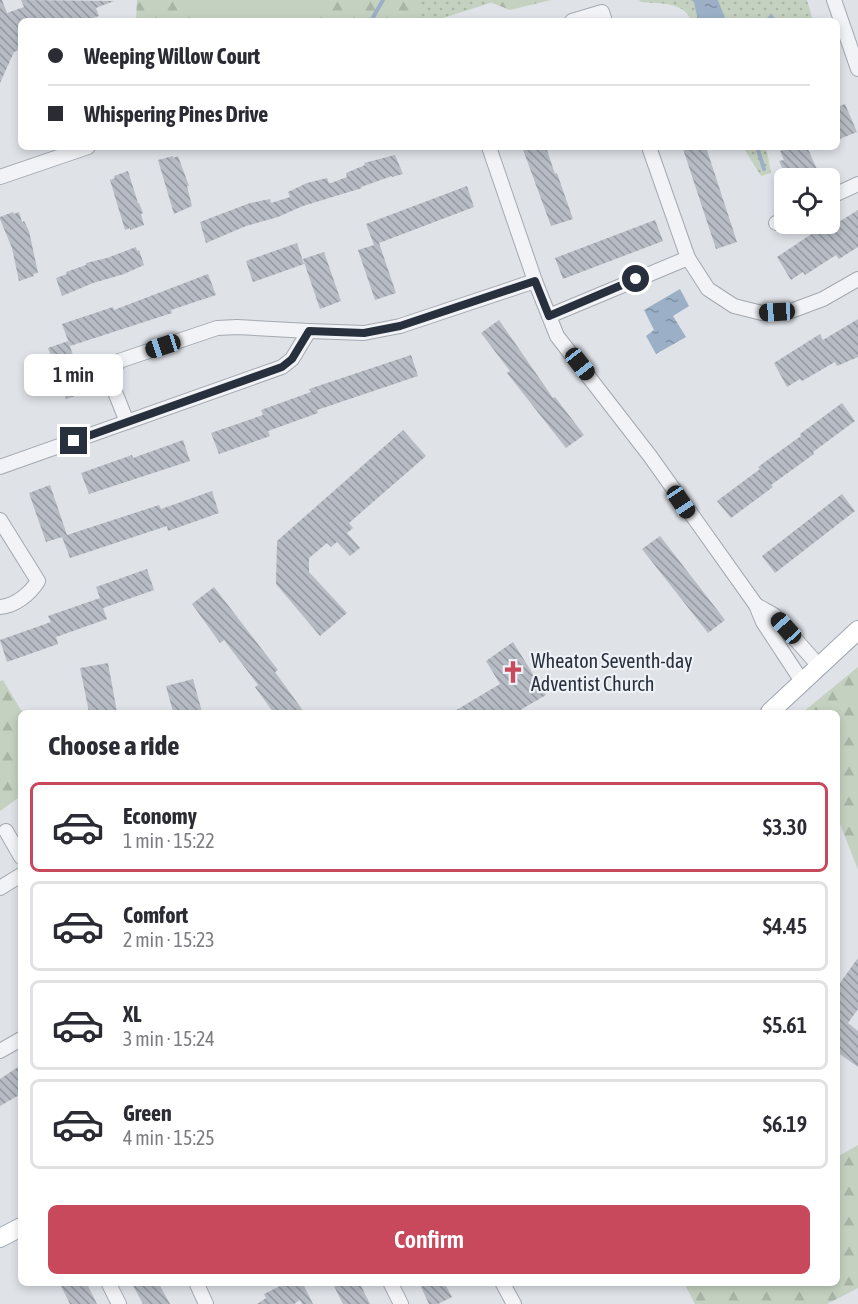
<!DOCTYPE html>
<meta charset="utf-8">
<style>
:root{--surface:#fff;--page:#f2f2f3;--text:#2b2b33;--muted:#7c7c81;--line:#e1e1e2;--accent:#c8485c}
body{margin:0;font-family:"Asap Condensed",sans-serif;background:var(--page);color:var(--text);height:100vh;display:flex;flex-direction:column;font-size:22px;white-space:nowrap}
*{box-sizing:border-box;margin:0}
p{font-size:20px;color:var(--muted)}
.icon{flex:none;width:33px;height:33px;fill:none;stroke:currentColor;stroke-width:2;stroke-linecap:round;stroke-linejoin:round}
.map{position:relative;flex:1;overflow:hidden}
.details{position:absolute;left:18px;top:710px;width:822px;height:576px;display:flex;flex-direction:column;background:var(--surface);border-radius:9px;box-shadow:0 3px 9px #0003}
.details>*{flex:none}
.top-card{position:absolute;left:18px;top:18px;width:822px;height:132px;border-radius:9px;box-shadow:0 3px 9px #0003;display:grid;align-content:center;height:132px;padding:0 30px;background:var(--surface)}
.controls{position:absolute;left:774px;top:168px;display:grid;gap:12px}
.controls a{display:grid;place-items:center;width:66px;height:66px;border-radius:9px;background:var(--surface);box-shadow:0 3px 9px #0003;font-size:30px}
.end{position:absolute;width:27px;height:27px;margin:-14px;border:8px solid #28303e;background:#fff;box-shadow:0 0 0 3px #fff}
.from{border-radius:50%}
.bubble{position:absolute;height:42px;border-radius:9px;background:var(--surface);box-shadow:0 3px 9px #0003;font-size:20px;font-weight:600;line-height:42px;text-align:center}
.car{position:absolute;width:18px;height:36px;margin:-18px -9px;border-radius:8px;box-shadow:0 0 4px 2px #0007;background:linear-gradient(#222 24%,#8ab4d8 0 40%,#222 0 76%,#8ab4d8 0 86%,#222 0)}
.top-card b{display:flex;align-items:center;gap:21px;height:57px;font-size:22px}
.top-card b+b{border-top:2px solid var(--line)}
.top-card i{width:15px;height:15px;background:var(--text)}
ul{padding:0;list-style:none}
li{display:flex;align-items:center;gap:18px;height:90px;margin:0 12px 9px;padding:0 18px;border:3px solid var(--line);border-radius:9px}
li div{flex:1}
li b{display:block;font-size:22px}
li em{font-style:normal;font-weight:600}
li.active{border-color:var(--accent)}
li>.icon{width:54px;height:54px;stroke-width:1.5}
h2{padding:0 30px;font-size:27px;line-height:72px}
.action{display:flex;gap:12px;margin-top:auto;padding:12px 30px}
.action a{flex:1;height:69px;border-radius:9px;background:var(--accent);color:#fff;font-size:24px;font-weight:600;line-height:69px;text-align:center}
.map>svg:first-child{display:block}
.grass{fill:url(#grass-dots)}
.forest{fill:url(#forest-firs)}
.pitch{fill:#c4d1c0}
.water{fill:url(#water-ripples)}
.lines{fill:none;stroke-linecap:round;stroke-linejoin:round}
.stream{stroke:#9bb0c6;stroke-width:4}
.building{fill:url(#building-back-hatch)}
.minor-casing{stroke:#a4a9b1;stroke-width:16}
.major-casing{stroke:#9ea7b2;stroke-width:20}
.minor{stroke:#f1f3f6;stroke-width:14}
.major{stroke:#fff;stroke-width:18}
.route{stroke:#28303e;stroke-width:8}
.labels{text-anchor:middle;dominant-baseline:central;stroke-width:4.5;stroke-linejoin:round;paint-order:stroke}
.poi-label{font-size:20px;fill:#28303e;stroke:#eef1f5;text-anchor:start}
</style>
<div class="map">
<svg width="858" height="1304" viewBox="0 0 858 1304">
<defs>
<pattern id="grass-dots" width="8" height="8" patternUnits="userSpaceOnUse" patternTransform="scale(1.5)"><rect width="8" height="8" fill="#c4d1c0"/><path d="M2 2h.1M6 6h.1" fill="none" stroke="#a8b4a6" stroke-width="1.8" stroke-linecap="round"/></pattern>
<pattern id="forest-firs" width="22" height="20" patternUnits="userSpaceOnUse" patternTransform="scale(1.5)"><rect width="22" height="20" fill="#c4d1c0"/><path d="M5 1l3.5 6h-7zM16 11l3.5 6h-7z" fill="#a8b4a6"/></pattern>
<pattern id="water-ripples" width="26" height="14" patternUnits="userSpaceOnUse" patternTransform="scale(1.5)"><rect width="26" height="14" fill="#9bb0c6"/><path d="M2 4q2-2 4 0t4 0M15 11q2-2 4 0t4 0" fill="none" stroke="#7e90a2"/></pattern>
<pattern id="building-back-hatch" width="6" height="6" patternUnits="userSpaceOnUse" patternTransform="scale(1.5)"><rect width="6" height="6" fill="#b6bbc4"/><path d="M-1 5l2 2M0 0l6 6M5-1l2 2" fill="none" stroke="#9498a1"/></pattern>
</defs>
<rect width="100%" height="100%" fill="#dfe2e7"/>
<g class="grass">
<polygon points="150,0 499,0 434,21 157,21"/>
<path d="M639 0H807L813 21H691C685 1 659 4 641 2Z"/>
<polygon points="743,147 766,147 771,173 761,176"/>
</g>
<g class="forest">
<polygon points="137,0 420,0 418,21 136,21"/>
<polygon points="485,0 551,0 510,10"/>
<polygon points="858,667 858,870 837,816 837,712 803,712"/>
<polygon points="3,680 22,712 21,796 0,811 0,681"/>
<polygon points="858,1145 858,1288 827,1304 695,1304 684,1283 837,1282 837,1157"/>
</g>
<polygon class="pitch" points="191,0 339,0 290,21 196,21"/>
<g class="water">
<polygon points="691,0 718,0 726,21 698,21 694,2"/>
<polygon points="680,289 689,306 673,316 686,337 656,354 646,336 654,330 644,310"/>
</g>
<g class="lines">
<g class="stream">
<polyline points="371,21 383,0"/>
<polyline points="767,21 771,17 775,21"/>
<polyline points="757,147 764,169"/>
</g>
</g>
<g class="building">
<polygon points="0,0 2,0 7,13 24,7 21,0 114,1 96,8 99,16 84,21 21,21 21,49 14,52 0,83"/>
<polygon points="845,104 857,132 837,140 837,107"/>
<polygon points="522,147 546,147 555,174 557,173 573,219 551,226"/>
<polygon points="686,147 706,147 737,242 716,249 683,149"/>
<polygon points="791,147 807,147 821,178 787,178 779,161 784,160 780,151"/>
<polygon points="395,155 403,174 392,177 392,176 361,187 362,188 303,206 278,217 246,226 206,243 200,222 250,203 270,199 271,203 290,197 288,192 307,183 327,178 329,183 331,183 347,177 346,173 365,165 364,163"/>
<polygon points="173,156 173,158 178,156 189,186 187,186 192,206 174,214 158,160"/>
<polygon points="128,171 138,203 139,203 143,213 141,214 144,225 130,230 130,228 125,230 110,180 115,178 114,176"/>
<polygon points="467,186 474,207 379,243 396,293 375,300 358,250 374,245 366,224"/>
<polygon points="858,210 858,247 839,259 836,255 805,275 803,272 791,280 777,257 819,229 821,233"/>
<polygon points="13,212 14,214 19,212 22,222 24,221 29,231 38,273 33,274 34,276 19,281 12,248 0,219 0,217"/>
<polygon points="655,220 663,241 563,279 555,258"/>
<polygon points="297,243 304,264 253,282 246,261"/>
<polygon points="136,247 137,251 139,250 144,265 124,274 93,283 62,296 56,278 67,274 66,272 86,265 86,263 107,258"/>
<polygon points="324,252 341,301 320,309 303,259"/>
<polygon points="208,274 216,295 171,310 172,313 70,346 62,324 113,307 114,310"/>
<polygon points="858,319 858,357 837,366 835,362 802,381 800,379 787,387 774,363 820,334 823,340"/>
<polygon points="499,320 553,398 555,397 584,435 566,448 507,373 510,371 481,333"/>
<polygon points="68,341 86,392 66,399 48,348"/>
<polygon points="411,355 418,376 317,410 318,413 268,431 270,436 219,454 211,433 263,415 261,410 311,392 309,389"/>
<polygon points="842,403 855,421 813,452 814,454 771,485 773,487 731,518 717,501 760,469 758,467 801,436 800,434"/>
<polygon points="403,430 426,456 349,523 353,528 347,533 360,548 350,556 337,542 331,547 327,543 309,558 309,572 347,613 320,636 276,584 277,541"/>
<polygon points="183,440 190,461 89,494 81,473 132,455 133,458"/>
<polygon points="50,485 67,535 159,505 161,509 212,491 219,513 168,531 167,526 70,558 62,537 46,542 29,493"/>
<polygon points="842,494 855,511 775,573 762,556"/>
<polygon points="660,536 725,620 708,633 642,549"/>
<polygon points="147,569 154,590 103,608 107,619 56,637 58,644 7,662 0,640 51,622 48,616 100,598 96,587"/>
<polygon points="214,587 278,670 275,672 304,712 273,712 255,687 258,685 224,640 220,643 192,604"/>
<polygon points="513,642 546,695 517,712 453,712 500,684 486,661"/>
<polygon points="108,663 117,712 89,712 80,668"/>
<polygon points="193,679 202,712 173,712 166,686"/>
<polygon points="858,958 858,1009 848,1023 858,1031 858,1067 837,1052 837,987"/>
<polygon points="21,1065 21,1094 0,1106 0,1079"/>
<polygon points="59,1282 86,1282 97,1304 70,1304"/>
<polygon points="131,1282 158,1282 170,1304 143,1304"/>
<polygon points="281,1282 302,1282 313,1304 302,1304 300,1300 294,1304 257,1304 266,1298 264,1294 282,1285"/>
<polygon points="332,1282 359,1282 370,1304 343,1304"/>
<polygon points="430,1282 444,1282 452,1297 438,1304 429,1304 421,1287"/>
</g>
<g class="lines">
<g class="minor-casing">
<g id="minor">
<polyline points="834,0 858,69"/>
<polyline points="572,21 602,12 605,21"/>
<polyline points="489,147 535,281 557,336 650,456 756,605 763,622 803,683"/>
<polyline points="649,147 688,258 708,289 734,306 762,313 791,311 823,299 858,279"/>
<polyline points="0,177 88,147"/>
<polyline points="830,197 858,184"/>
<polyline points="776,223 784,219"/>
<polyline points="549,316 688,258"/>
<polyline points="127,422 109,377 119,361 217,328 237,327 309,331"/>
<polyline points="0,467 282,367 292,359 309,331 364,333 400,326 535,281"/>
<path d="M0 520 38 581C30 594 15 606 0 607"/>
<polyline points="756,605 774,615 819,666"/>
<polyline points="6,831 21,857"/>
<polyline points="0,888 21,875"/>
<polyline points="0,1051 21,1039"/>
<polyline points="108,1282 119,1304"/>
<polyline points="196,1282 206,1304"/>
<polyline points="390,1282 401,1304"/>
<polyline points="502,1282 514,1304"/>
</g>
</g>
<g class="major-casing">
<g id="major">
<polyline points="770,712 858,630"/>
<polyline points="0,1238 21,1227"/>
</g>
</g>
<use href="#minor" class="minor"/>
<use href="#major" class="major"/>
</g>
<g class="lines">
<polyline class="route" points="74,441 282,367 292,359 309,331 364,333 400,326 535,281 549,316 636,279"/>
</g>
<defs>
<g id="church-bare" transform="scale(1.8)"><path d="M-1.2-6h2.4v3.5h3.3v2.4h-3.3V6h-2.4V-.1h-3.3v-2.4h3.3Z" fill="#c8485c" stroke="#eef1f5" stroke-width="2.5" paint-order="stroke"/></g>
</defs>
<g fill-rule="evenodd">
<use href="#church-bare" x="513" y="672"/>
</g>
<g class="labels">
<g class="poi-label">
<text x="531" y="660">Wheaton Seventh-day<tspan x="531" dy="23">Adventist Church</tspan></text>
</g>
</g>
</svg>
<div class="controls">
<a><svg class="icon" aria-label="locate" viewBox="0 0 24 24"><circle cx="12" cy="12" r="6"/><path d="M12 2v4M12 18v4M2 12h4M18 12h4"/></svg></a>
</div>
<i class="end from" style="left:636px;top:279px"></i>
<i class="end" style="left:74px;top:441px"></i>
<div class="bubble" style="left:24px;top:354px;width:99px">1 min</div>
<i class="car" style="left:777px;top:312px;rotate:267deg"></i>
<i class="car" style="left:163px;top:346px;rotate:252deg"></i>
<i class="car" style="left:580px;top:364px;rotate:142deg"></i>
<i class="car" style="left:681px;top:502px;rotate:146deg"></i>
<i class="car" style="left:786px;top:628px;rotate:318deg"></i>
<div class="top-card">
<b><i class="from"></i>Weeping Willow Court</b>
<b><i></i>Whispering Pines Drive</b>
</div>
<section class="details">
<h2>Choose a ride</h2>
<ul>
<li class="active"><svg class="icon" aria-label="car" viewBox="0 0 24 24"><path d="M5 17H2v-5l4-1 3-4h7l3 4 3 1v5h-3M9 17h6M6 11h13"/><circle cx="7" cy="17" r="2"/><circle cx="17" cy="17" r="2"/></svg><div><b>Economy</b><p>1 min · 15:22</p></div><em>$3.30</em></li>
<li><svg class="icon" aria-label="car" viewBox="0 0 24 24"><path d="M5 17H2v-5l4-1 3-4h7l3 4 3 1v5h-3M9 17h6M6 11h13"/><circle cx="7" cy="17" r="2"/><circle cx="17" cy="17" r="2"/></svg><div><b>Comfort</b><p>2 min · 15:23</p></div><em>$4.45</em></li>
<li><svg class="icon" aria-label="car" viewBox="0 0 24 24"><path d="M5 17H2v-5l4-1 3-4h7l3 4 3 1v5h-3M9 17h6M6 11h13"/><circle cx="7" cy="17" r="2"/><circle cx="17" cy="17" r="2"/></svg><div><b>XL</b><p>3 min · 15:24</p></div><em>$5.61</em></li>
<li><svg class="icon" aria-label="car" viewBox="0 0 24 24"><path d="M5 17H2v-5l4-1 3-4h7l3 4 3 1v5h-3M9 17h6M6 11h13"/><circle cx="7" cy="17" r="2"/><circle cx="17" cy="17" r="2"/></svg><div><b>Green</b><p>4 min · 15:25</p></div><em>$6.19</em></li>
</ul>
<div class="action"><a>Confirm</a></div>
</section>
</div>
